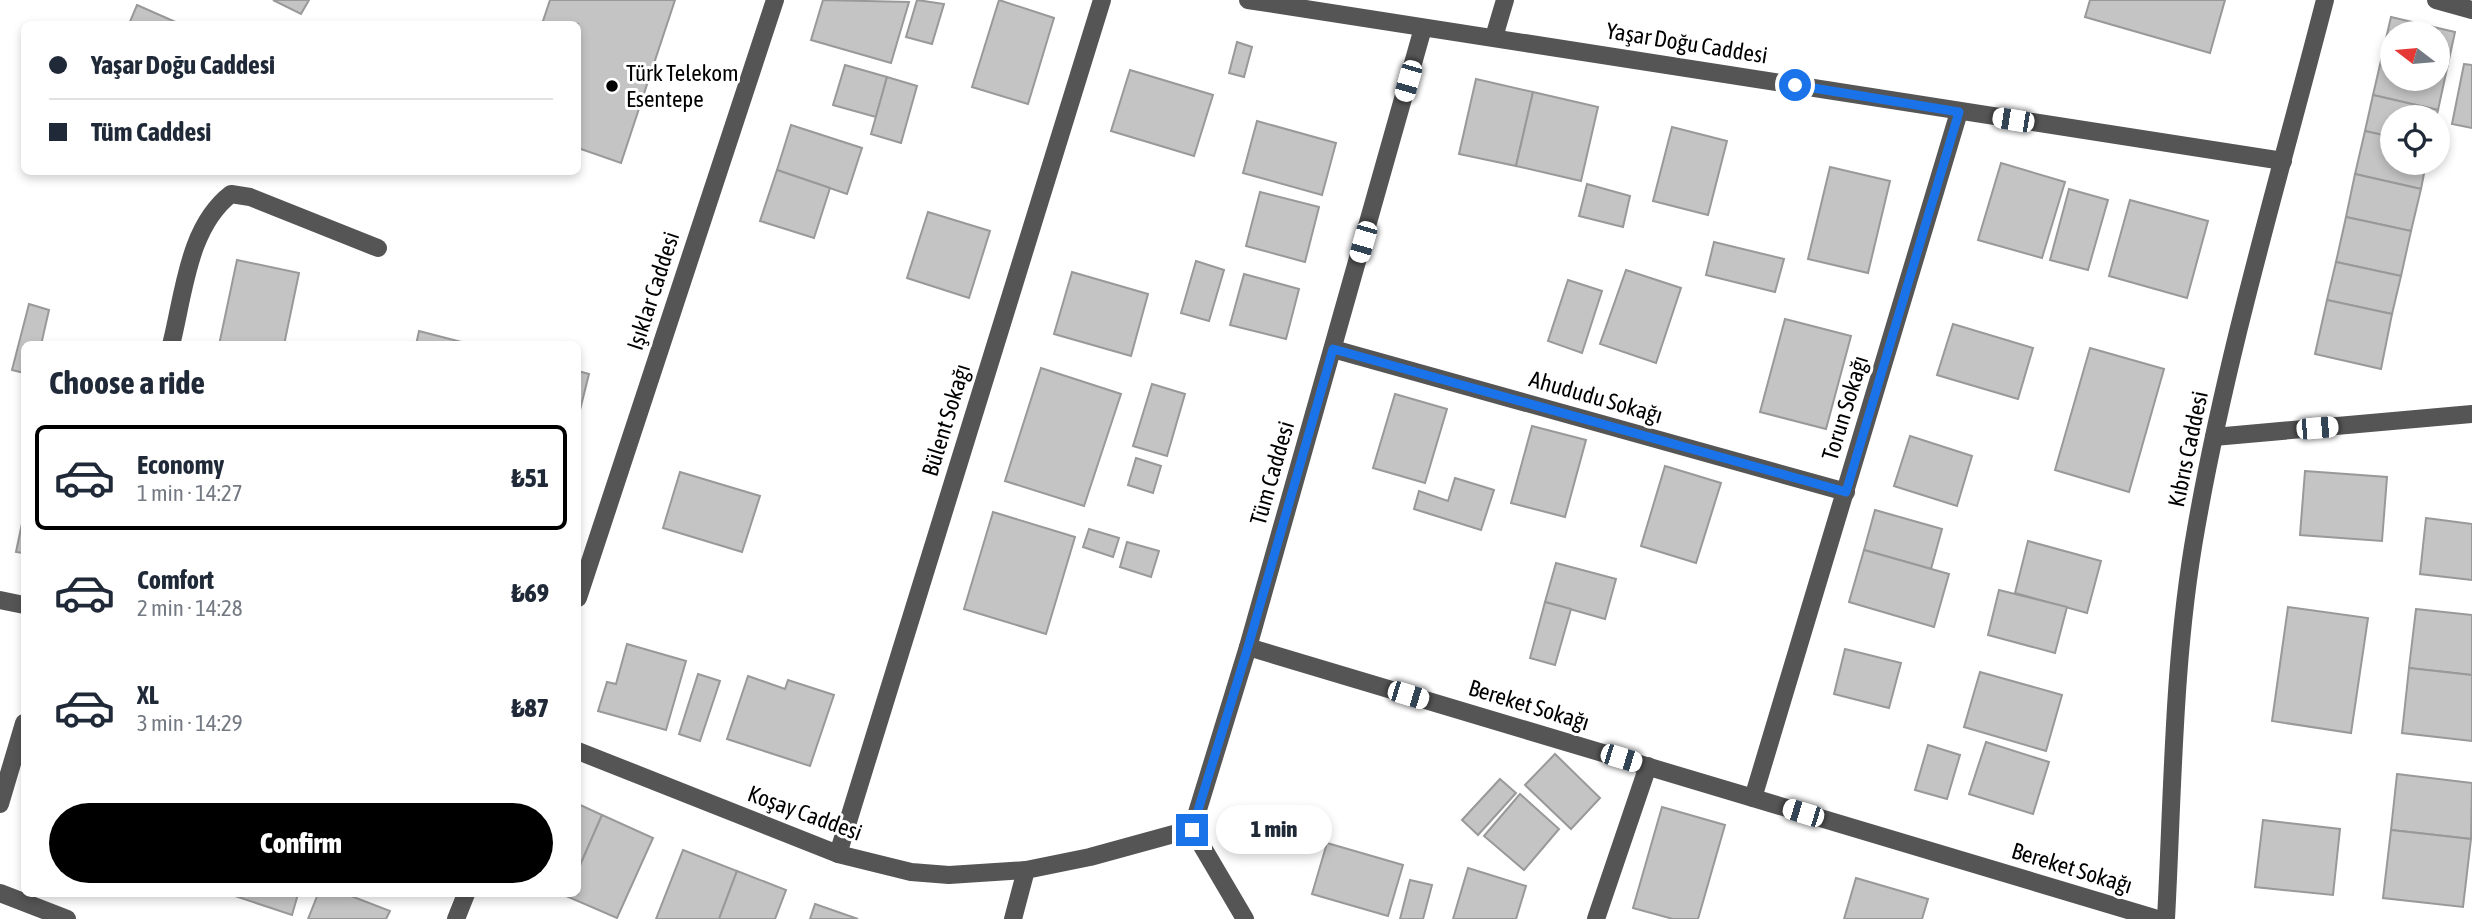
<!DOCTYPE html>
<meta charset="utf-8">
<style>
:root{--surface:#fff;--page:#f2f2f3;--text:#1f2937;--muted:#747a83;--line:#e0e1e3;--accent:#000}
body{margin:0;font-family:"Asap Condensed",sans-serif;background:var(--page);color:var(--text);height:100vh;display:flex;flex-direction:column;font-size:26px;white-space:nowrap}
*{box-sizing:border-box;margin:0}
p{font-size:23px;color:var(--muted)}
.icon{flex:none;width:38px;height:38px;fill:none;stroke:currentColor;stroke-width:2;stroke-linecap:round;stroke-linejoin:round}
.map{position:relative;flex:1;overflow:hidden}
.drawer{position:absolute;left:21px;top:341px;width:560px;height:556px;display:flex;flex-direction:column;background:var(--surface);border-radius:10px;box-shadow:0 4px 10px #0003}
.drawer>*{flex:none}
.guide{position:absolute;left:21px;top:21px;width:560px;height:154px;border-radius:10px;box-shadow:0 4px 10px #0003;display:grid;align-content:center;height:154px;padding:0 28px;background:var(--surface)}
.needle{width:46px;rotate:286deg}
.tools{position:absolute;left:2380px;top:21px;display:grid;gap:14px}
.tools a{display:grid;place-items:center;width:70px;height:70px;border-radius:50%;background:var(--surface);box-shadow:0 4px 10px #0003;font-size:35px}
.end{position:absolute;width:32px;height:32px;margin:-16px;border:9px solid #1a73e8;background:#fff;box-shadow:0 0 0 4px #fff}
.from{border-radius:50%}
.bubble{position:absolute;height:49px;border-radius:24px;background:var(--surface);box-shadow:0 4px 10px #0003;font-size:23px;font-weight:800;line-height:49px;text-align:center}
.car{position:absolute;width:21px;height:42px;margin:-21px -10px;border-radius:9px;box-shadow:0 0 5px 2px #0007;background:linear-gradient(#fff 24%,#345 0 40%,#fff 0 76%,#345 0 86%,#fff 0)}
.guide b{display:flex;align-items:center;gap:24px;height:66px;font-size:26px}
.guide b+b{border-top:2px solid var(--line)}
.guide i{width:18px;height:18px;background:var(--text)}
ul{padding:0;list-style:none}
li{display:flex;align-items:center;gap:21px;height:105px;margin:0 14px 10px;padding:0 14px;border:4px solid transparent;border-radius:10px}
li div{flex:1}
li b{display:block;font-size:26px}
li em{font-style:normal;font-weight:800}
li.on{border-color:var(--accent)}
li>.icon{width:63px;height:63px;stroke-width:1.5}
h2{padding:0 28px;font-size:32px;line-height:84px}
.cta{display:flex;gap:14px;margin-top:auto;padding:14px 28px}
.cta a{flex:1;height:80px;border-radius:42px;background:var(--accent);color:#fff;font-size:28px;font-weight:800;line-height:80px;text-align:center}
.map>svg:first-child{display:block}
.building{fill:#c4c4c4;stroke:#999;stroke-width:2;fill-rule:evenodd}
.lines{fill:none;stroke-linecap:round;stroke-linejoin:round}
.minor{stroke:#555;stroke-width:18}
.route{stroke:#1a73e8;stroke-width:9}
.poi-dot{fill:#000;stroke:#fff;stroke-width:2.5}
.labels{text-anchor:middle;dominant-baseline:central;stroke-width:6;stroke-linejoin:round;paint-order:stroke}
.street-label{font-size:23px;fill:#000;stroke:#fff}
.poi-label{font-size:23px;fill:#000;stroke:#fff;text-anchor:start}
</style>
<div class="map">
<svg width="2472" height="919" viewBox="0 0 2472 919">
<rect width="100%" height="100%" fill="#fff"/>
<g class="building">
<polygon points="273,0 309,0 301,14"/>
<polygon points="550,0 675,0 621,163 578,148 578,24 542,24"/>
<polygon points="823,0 909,2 891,63 811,40"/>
<polygon points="917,0 944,4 932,44 906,37"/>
<polygon points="999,0 1054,18 1028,104 972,87"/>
<polygon points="2090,0 2225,0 2210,53 2085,17"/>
<polygon points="137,5 180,24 129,24"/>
<path d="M2391 17 2455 32 2438 110 2373 95ZM2392 33H2438V79H2392Z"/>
<polygon points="1237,42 1252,47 1244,77 1229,73"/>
<polygon points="2464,64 2472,65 2472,128 2452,124"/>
<polygon points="845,65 887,77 876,117 833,105"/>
<polygon points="1130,70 1213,95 1194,156 1111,131"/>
<polygon points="887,77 917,86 901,143 871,134"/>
<polygon points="1476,79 1533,92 1516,166 1459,154"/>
<polygon points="1533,92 1598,107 1581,181 1516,166"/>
<polygon points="2373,95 2438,110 2436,117 2392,117 2392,137 2365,131"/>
<polygon points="1257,121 1336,143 1322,195 1243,173"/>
<polygon points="791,125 862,148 847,194 777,170"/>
<polygon points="1672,127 1727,141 1708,215 1653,201"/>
<polygon points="2365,131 2392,137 2392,163 2426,163 2421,189 2355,174"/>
<polygon points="2001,163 2065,182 2042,258 1978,240"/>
<polygon points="1830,167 1890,181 1868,273 1808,259"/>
<polygon points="777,170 830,188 814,238 760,221"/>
<polygon points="2355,174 2421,189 2411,231 2346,217"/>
<polygon points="1587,184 1630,196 1623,227 1579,216"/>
<polygon points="2069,189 2108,200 2088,270 2050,260"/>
<polygon points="1260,192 1319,207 1305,262 1246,246"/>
<polygon points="2130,200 2208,221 2187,298 2109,276"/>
<polygon points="928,212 990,231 969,298 907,278"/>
<polygon points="2346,217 2411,231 2401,276 2336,262"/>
<polygon points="1714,242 1784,259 1775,292 1706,275"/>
<polygon points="237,260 299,273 284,345 219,345"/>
<polygon points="1196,261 1224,270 1209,321 1181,313"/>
<polygon points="2336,262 2401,276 2392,314 2327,300"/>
<polygon points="1626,270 1681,288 1656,363 1600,344"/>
<polygon points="1072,272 1148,294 1131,356 1054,334"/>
<polygon points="1244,274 1299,289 1286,339 1230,325"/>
<polygon points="1568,280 1602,291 1582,353 1548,341"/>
<polygon points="2327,300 2392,314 2381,369 2315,354"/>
<polygon points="29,304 49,310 41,345 24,345 24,373 12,370"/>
<polygon points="1785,319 1851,336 1826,429 1760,412"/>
<polygon points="1953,324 2033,348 2018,399 1937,375"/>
<polygon points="419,331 473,345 416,345"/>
<polygon points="2090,348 2164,369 2129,492 2055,470"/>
<polygon points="1041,368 1121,394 1084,506 1005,481"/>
<polygon points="578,371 589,374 578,418"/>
<polygon points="1152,384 1185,394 1167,456 1133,446"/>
<polygon points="1395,394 1447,409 1425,483 1373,468"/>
<polygon points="1532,426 1586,440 1565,517 1511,503"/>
<polygon points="1910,436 1972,456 1957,506 1894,486"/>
<polygon points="1136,458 1161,466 1153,493 1128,485"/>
<polygon points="1665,466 1721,483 1696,563 1641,546"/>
<polygon points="2305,471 2387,477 2382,541 2300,535"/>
<polygon points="680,472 760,496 742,552 663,528"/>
<polygon points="1455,478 1494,490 1481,530 1414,509 1419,491 1448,501"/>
<polygon points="1875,510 1942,529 1931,569 1864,550"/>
<polygon points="993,512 1075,537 1046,634 964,609"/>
<polygon points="24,514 24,553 16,552"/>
<polygon points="2426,518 2472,524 2472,580 2420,574"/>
<polygon points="1089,529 1119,538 1113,557 1083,547"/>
<polygon points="2028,541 2101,561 2087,613 2015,593"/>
<polygon points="1127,542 1159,551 1151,577 1120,567"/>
<polygon points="1864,550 1949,574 1934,627 1849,602"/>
<polygon points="1556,563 1616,579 1605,619 1545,602"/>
<polygon points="1999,590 2067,607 2055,653 1988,635"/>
<polygon points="1545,602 1571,609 1555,665 1530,658"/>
<polygon points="2288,607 2368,618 2351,733 2272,721"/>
<polygon points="2416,609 2472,615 2472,675 2409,668"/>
<polygon points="627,644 686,661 666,730 598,711 607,682 616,684"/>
<polygon points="1845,649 1901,663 1889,708 1834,694"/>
<polygon points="2409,668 2472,675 2472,741 2402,733"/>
<polygon points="1980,672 2062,695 2046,751 1964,727"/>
<polygon points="698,674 720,681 700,741 679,734"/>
<polygon points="748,676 785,689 788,680 834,695 810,766 727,739"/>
<polygon points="1986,742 2049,762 2033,814 1969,794"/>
<polygon points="1928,745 1960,755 1947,799 1915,790"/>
<polygon points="1555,754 1600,798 1571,829 1525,785"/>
<polygon points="2397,774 2472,783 2471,839 2391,830"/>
<polygon points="1500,779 1516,793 1478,835 1462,820"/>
<polygon points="1520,794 1559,829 1524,870 1484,836"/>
<polygon points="578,804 602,815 578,870"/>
<polygon points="1662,807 1725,825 1698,919 1673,919 1633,908"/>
<polygon points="602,815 653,838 617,918 566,896 578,894 578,870"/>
<polygon points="2263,820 2340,829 2333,895 2255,887"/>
<polygon points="2391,830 2471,839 2463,907 2383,898"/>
<polygon points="1327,843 1403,865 1388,916 1312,894"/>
<polygon points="683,850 737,871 719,919 656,919"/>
<polygon points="1468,868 1526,886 1516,919 1453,919"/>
<polygon points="737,871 786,890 775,919 719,919"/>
<polygon points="1856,878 1928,899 1922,919 1844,919"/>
<polygon points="1410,880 1432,885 1423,919 1400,919"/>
<polygon points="229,894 298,894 292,915"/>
<polygon points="318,894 346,894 390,911 386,919 308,919"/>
<polygon points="815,904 858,919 810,919"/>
</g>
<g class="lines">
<g class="minor">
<polyline points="1248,0 2283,161"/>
<polyline points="2436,0 2472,10"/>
<polyline points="1494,37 1505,0"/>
<path d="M171 345C184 294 188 227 231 194L250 197 378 248"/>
<polyline points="1333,349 1846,492"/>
<polyline points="2214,437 2472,414"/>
<polyline points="578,598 775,0"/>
<polyline points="0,600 24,605"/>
<polyline points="1248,647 2158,919"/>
<polyline points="578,751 838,854 911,872 949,875 1026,870"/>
<polyline points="1753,798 1959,112"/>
<polyline points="0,804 24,723"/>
<polyline points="838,854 1102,0"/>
<polyline points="0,893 67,919"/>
<polyline points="456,919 466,894"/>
<polyline points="1013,919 1026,870 1090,857 1192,829"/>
<polyline points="1245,919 1192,829 1248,647 1423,28"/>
<polyline points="1596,919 1648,766"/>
<path d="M2166 919C2173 789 2173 657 2196 529 2227 351 2280 175 2325 0"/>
</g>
</g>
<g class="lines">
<polyline class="route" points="1192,830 1248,647 1333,349 1846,492 1959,112 1795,85"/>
</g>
<circle class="poi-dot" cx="612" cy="86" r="7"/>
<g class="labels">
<g class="street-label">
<text transform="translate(1687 43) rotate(9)">Yaşar Doğu Caddesi</text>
<text transform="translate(653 291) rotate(-72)">Işıklar Caddesi</text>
<text transform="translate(1596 397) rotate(16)">Ahududu Sokağı</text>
<text transform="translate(1845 408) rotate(-73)">Torun Sokağı</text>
<text transform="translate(946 420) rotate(-73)">Bülent Sokağı</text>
<text transform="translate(2188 449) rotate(-78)">Kıbrıs Caddesi</text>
<text transform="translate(1272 473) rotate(-74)">Tüm Caddesi</text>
<text transform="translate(1529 705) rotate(17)">Bereket Sokağı</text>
<text transform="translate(805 813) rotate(20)">Koşay Caddesi</text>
<text transform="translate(2072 868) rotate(17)">Bereket Sokağı</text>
</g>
<g class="poi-label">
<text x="626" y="73">Türk Telekom<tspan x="626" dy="26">Esentepe</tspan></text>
</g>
</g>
</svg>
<div class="tools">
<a><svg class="needle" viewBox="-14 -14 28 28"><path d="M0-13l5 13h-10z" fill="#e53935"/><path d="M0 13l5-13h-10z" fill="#747a83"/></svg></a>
<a><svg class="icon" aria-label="locate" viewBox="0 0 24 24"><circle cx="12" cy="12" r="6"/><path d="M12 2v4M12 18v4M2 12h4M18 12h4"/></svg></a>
</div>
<i class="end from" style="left:1795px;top:85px"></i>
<i class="end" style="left:1192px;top:830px"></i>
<div class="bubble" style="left:1216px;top:805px;width:116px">1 min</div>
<i class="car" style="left:1408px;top:81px;rotate:196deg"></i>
<i class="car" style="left:2013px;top:120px;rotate:279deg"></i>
<i class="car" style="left:1363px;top:242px;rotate:196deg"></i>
<i class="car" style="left:2317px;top:428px;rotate:85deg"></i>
<i class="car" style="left:1408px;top:695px;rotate:107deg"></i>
<i class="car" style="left:1621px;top:758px;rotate:107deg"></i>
<i class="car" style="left:1803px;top:813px;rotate:287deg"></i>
<div class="guide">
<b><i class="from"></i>Yaşar Doğu Caddesi</b>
<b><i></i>Tüm Caddesi</b>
</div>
<section class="drawer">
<h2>Choose a ride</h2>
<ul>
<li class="on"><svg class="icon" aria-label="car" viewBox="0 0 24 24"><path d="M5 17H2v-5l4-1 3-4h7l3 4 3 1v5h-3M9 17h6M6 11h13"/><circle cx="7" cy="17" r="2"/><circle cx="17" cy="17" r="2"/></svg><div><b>Economy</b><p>1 min · 14:27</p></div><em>₺51</em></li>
<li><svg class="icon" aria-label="car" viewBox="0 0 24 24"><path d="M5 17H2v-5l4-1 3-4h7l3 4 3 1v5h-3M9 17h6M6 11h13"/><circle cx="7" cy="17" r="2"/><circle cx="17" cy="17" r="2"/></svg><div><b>Comfort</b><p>2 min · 14:28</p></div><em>₺69</em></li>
<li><svg class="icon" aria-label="car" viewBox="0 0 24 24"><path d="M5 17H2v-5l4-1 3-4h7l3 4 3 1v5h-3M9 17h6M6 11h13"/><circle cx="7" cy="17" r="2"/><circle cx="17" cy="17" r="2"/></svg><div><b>XL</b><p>3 min · 14:29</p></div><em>₺87</em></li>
</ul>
<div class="cta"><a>Confirm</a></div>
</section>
</div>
